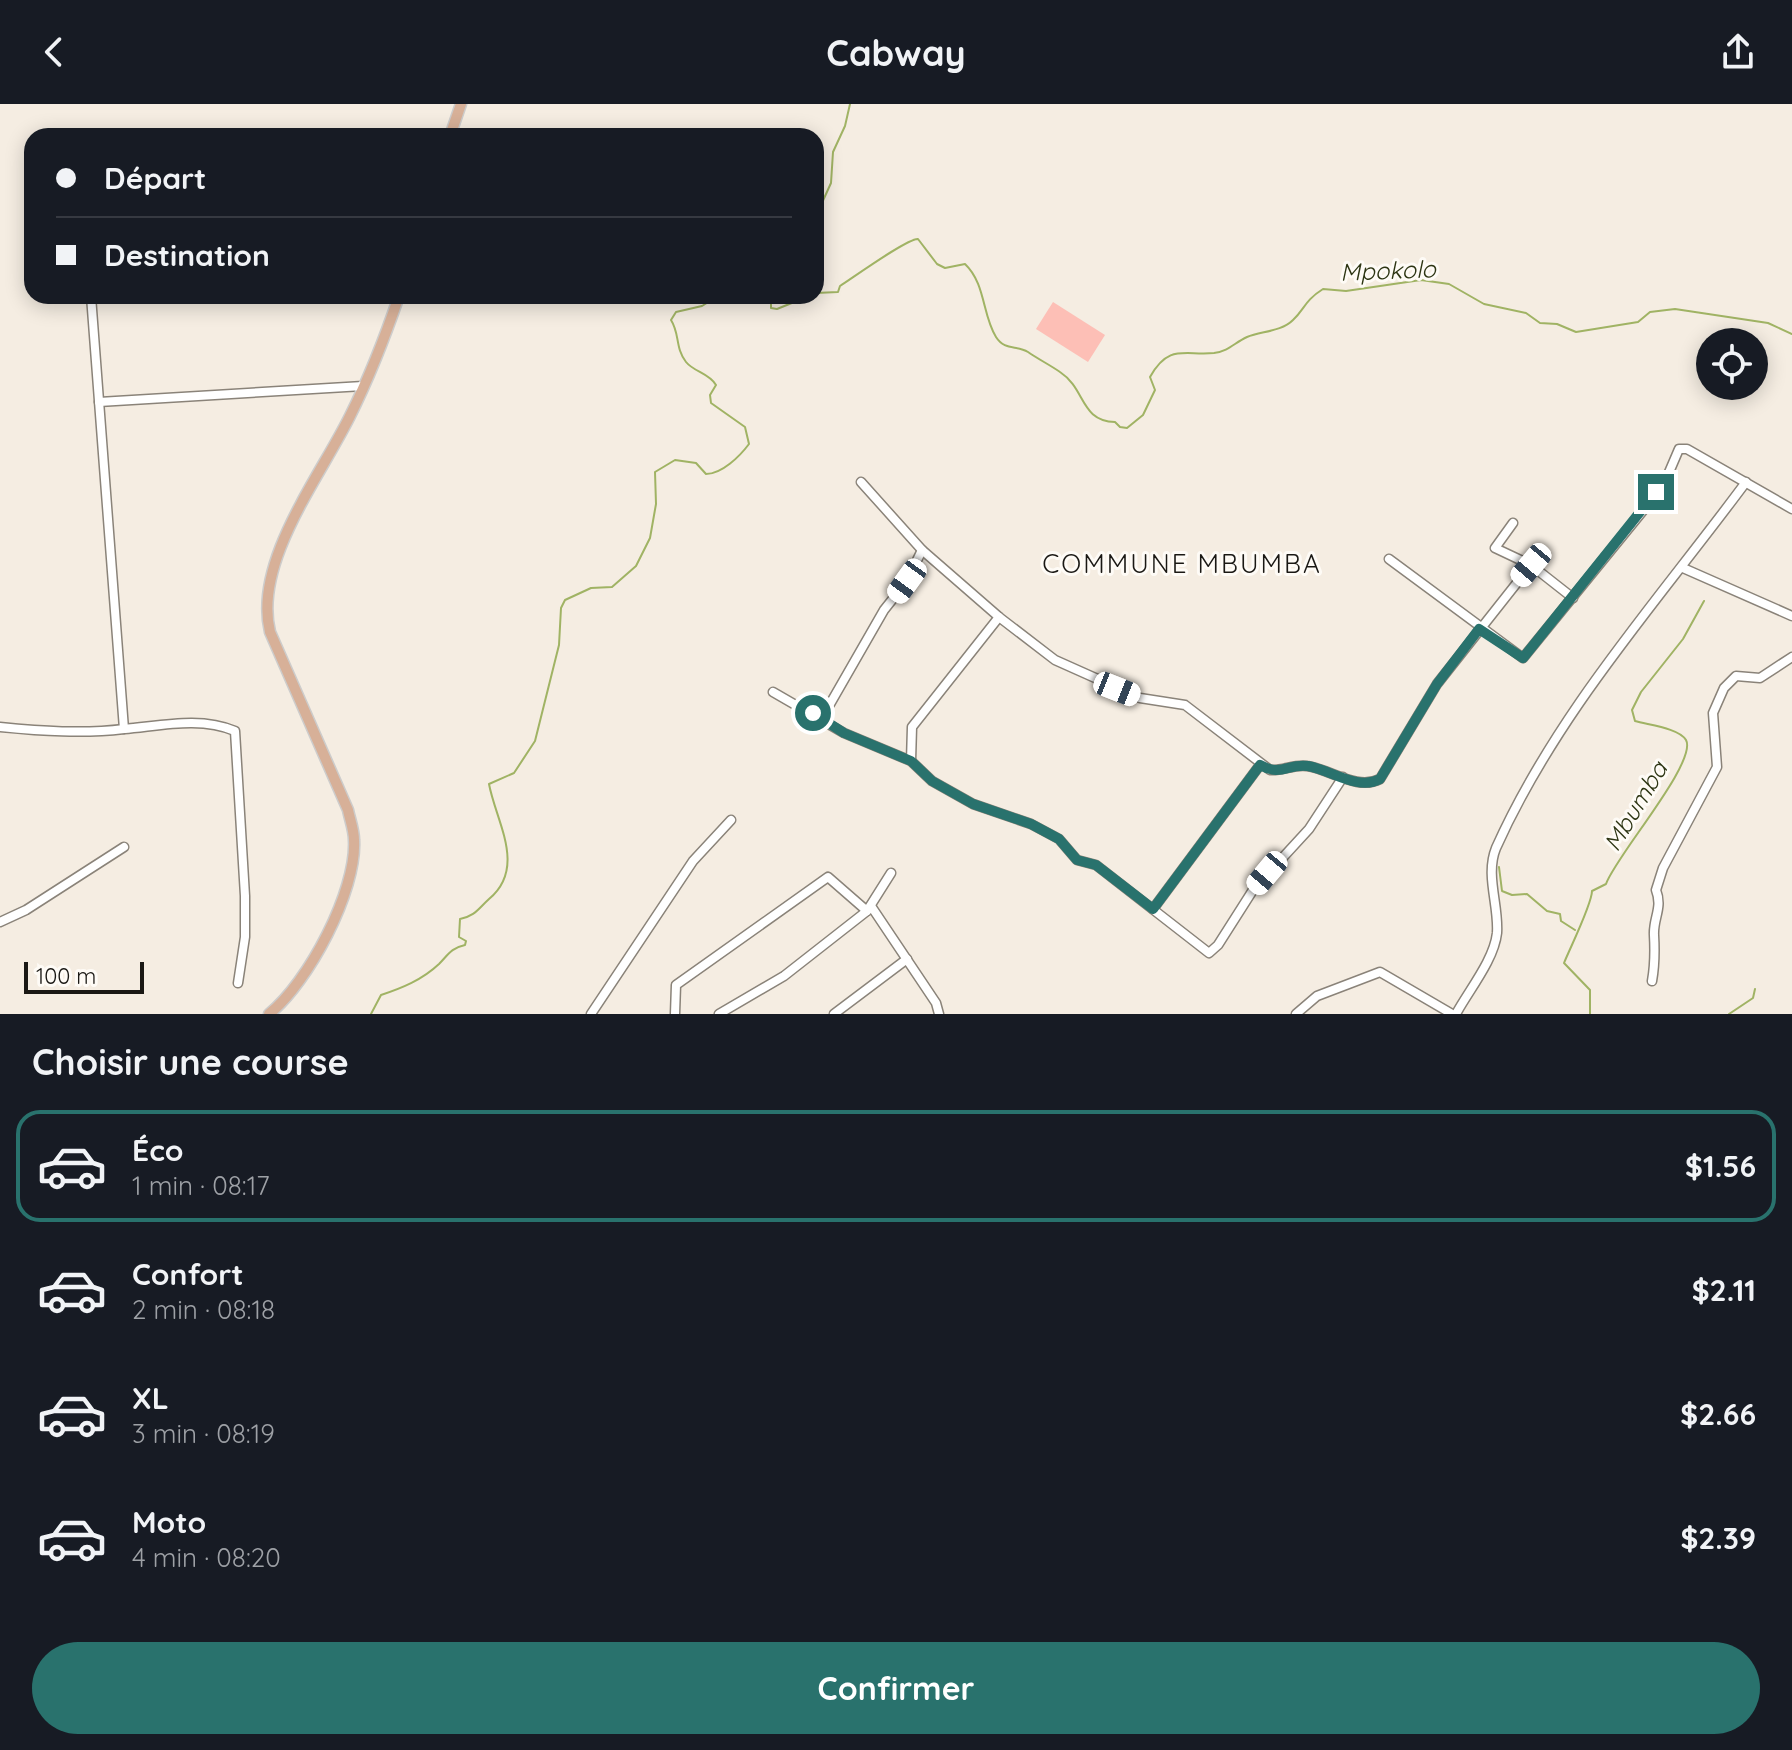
<!DOCTYPE html>
<html lang="fr">
<meta charset="utf-8">
<style>
:root{--surface:#171b24;--page:#242831;--text:#f1f3f6;--muted:#9ea1a6;--line:#363941;--accent:#29726d}
body{margin:0;font-family:Quicksand,sans-serif;background:var(--page);color:var(--text);height:100vh;display:flex;flex-direction:column;font-size:30px;white-space:nowrap}
*{box-sizing:border-box;margin:0}
p{font-size:26px;color:var(--muted)}
.icon{flex:none;width:44px;height:44px;fill:none;stroke:currentColor;stroke-width:2;stroke-linecap:round;stroke-linejoin:round}
.map{position:relative;height:910px;overflow:hidden}
.panel{display:flex;flex-direction:column;background:var(--surface);flex:1}
.panel>*{flex:none}
.hud{position:absolute;left:24px;top:24px;width:800px;height:176px;border-radius:24px;box-shadow:0 4px 20px #0003;display:grid;align-content:center;height:176px;padding:0 32px;background:var(--surface)}
.buttons{position:absolute;left:1696px;top:224px;display:grid;gap:16px}
.buttons a{display:grid;place-items:center;width:72px;height:72px;border-radius:50%;background:var(--surface);box-shadow:0 4px 20px #0003;font-size:40px}
.scale{position:absolute;left:24px;bottom:20px;width:120px;box-sizing:border-box;padding-left:8px;border:4px solid #1a1814;border-top:0;font-size:22px;line-height:28px;white-space:nowrap;color:#1a1814;-webkit-text-stroke:6px #fefbf6;paint-order:stroke}
.end{position:absolute;width:36px;height:36px;margin:-18px;border:10px solid #29726d;background:#fff;box-shadow:0 0 0 4px #fff}
.from{border-radius:50%}
.car{position:absolute;width:24px;height:48px;margin:-24px -12px;border-radius:10px;box-shadow:0 0 6px 2px #0007;background:linear-gradient(#fff 24%,#345 0 40%,#fff 0 76%,#345 0 86%,#fff 0)}
.hud b{display:flex;align-items:center;gap:28px;height:76px;font-size:30px}
.hud b+b{border-top:2px solid var(--line)}
.hud i{width:20px;height:20px;background:var(--text)}
ul{padding:0;list-style:none}
li{display:flex;align-items:center;gap:24px;height:112px;margin:0 16px 12px;padding:0 16px;border:4px solid transparent;border-radius:24px}
li div{flex:1}
li b{display:block;font-size:30px}
li em{font-style:normal;font-weight:800}
li.on{border-color:var(--accent)}
li>.icon{width:72px;height:72px;stroke-width:1.5}
h2{padding:0 32px;font-size:36px;line-height:96px}
.action{display:flex;gap:16px;margin-top:auto;padding:16px 32px}
.action a{flex:1;height:92px;border-radius:48px;background:var(--accent);color:#fff;font-size:32px;font-weight:800;line-height:92px;text-align:center}
header{display:flex;justify-content:space-between;align-items:center;height:104px;padding:0 32px;background:var(--surface);font-size:36px;font-weight:800}
.map>svg:first-child{display:block}
.grass{fill:#fdbfb6}
.lines{fill:none;stroke-linecap:round;stroke-linejoin:round}
.stream{stroke:#a0b364;stroke-width:2}
.minor-casing{stroke:#8a8379;stroke-width:11}
.major-casing{stroke:#cdcccb;stroke-width:13}
.minor{stroke:#fff;stroke-width:8}
.major{stroke:#d7b098;stroke-width:10}
.route{stroke:#29726d;stroke-width:10}
.labels{text-anchor:middle;dominant-baseline:central;stroke-width:6;stroke-linejoin:round;paint-order:stroke}
.water-label{font-size:24px;font-style:italic;fill:#2d3513;stroke:#fefbf6}
.quarter-label{font-size:26px;letter-spacing:2px;fill:#1a1814;stroke:#fefbf6}
</style>
<header><svg class="icon" aria-label="back" viewBox="0 0 24 24"><path d="M15 5l-7 7 7 7"/></svg>Cabway<svg class="icon" aria-label="share" viewBox="0 0 24 24"><path d="M12 15V3M7 8l5-5 5 5M5 13v7h14v-7"/></svg></header>
<div class="map">
<svg width="1792" height="910" viewBox="0 0 1792 910">
<rect width="100%" height="100%" fill="#f5ede2"/>
<polygon class="grass" points="1053,198 1105,231 1088,258 1036,225"/>
<g class="lines">
<g class="stream">
<polyline points="816,112 831,79 833,48 845,22 850,0"/>
<path d="M816 189 838 188 840 182C854 173 908 134 918 135L937 160 945 164 965 160C986 180 982 211 996 233 1005 247 1016 241 1028 248 1038 255 1050 261 1060 268 1086 285 1080 317 1115 318L1120 323 1127 324 1143 311 1155 286 1150 273C1169 239 1185 252 1214 249 1229 247 1234 239 1247 233 1261 227 1281 228 1293 216 1305 205 1304 197 1323 185L1346 187 1421 176 1449 180 1484 200 1526 209 1540 219 1557 220 1576 228 1638 218 1650 208 1675 205 1768 219 1792 230"/>
<polyline points="779,192 771,199 771,204 777,205 809,192"/>
<polyline points="1499,763 1502,787 1512,791 1527,790 1547,807 1560,810 1561,817 1575,826"/>
<path d="M371 910 381 891C402 884 422 876 439 860 448 851 451 844 465 841L466 837 459 833 460 815C475 812 478 805 489 795 527 763 496 718 489 680L514 669 535 637 559 541 561 504 565 496 591 484 612 483 636 462 650 434 656 400 655 368 675 356 696 359 706 370C722 370 740 352 749 340L745 323 711 299 710 291 716 281C709 269 694 268 686 258 675 244 680 230 671 216L676 208 702 202 718 192"/>
<path d="M1590 910V886L1564 859C1570 844 1592 800 1592 787L1606 780C1615 753 1698 658 1686 636 1679 624 1648 621 1635 617L1632 606 1641 588 1683 535 1704 497"/>
<polyline points="1729,910 1753,894 1755,885"/>
</g>
<g class="minor-casing">
<g id="minor">
<polyline points="91,192 124,625"/>
<polyline points="99,298 363,282"/>
<path d="M861 378 922 446 999 513 1055 556 1140 594 1185 601 1270 666C1283 667 1294 660 1307 662 1330 665 1357 687 1380 675L1437 580 1531 461"/>
<polyline points="1513,419 1495,444 1531,461 1573,494"/>
<polyline points="1389,455 1523,554 1646,403 1667,373 1679,345 1687,345 1792,405"/>
<polyline points="1683,464 1792,512"/>
<polyline points="773,588 844,629 911,657 932,677 973,700 1031,720 1059,735 1077,756 1096,761 1209,849 1218,841 1253,786 1309,725 1343,673"/>
<polyline points="822,614 884,506 907,477 922,446"/>
<path d="M0 623C41 627 83 630 124 625 160 622 200 612 235 627L245 792V833L238 879"/>
<polyline points="911,657 912,623 999,513"/>
<polyline points="871,802 936,899 939,910"/>
<polyline points="1153,805 1260,661"/>
<polyline points="0,818 26,806 124,743"/>
<path d="M1652 877C1655 860 1655 848 1654 831 1653 814 1663 804 1656 786L1663 764 1717 663 1713 609 1724 584 1736 572 1760 574 1792 553"/>
<polyline points="591,910 693,757 731,716"/>
<polyline points="675,910 676,881 828,773 867,807"/>
<polyline points="719,910 784,872 867,807 891,769"/>
<polyline points="834,910 907,855"/>
<polyline points="1296,910 1317,892 1380,868 1452,910"/>
<path d="M1456 910C1469 886 1494 856 1497 829 1499 801 1485 771 1496 744 1557 608 1658 497 1746 378"/>
</g>
</g>
<g class="major-casing">
<g id="major">
<polyline points="450,32 461,0"/>
<path d="M269 910C308 879 357 787 354 736 354 726 350 716 348 706L270 528C253 458 320 373 350 312 369 274 385 233 399 192"/>
</g>
</g>
<use href="#minor" class="minor"/>
<use href="#major" class="major"/>
</g>
<g class="lines">
<path class="route" d="M813 609 844 629 911 657 932 677 973 700 1031 720 1059 735 1077 756 1096 761 1153 805 1260 661C1282 673 1288 659 1308 662 1331 666 1358 687 1380 675L1437 580 1479 525 1523 554 1656 388"/>
</g>
<g class="labels">
<g class="water-label">
<text transform="translate(1388 166) rotate(-2)">Mpokolo</text>
<text transform="translate(1635 702) rotate(-59)">Mbumba</text>
</g>
<g class="quarter-label">
<text x="1182" y="459">COMMUNE MBUMBA</text>
</g>
</g>
</svg>
<div class="buttons">
<a><svg class="icon" aria-label="locate" viewBox="0 0 24 24"><circle cx="12" cy="12" r="6"/><path d="M12 2v4M12 18v4M2 12h4M18 12h4"/></svg></a>
</div>
<div class="scale">100 m</div>
<i class="end from" style="left:813px;top:609px"></i>
<i class="end" style="left:1656px;top:388px"></i>
<i class="car" style="left:1531px;top:461px;rotate:220deg"></i>
<i class="car" style="left:907px;top:477px;rotate:216deg"></i>
<i class="car" style="left:1117px;top:585px;rotate:112deg"></i>
<i class="car" style="left:1267px;top:769px;rotate:220deg"></i>
<div class="hud">
<b><i class="from"></i>Départ</b>
<b><i></i>Destination</b>
</div>
</div>
<section class="panel">
<h2>Choisir une course</h2>
<ul>
<li class="on"><svg class="icon" aria-label="car" viewBox="0 0 24 24"><path d="M5 17H2v-5l4-1 3-4h7l3 4 3 1v5h-3M9 17h6M6 11h13"/><circle cx="7" cy="17" r="2"/><circle cx="17" cy="17" r="2"/></svg><div><b>Éco</b><p>1 min · 08:17</p></div><em>$1.56</em></li>
<li><svg class="icon" aria-label="car" viewBox="0 0 24 24"><path d="M5 17H2v-5l4-1 3-4h7l3 4 3 1v5h-3M9 17h6M6 11h13"/><circle cx="7" cy="17" r="2"/><circle cx="17" cy="17" r="2"/></svg><div><b>Confort</b><p>2 min · 08:18</p></div><em>$2.11</em></li>
<li><svg class="icon" aria-label="car" viewBox="0 0 24 24"><path d="M5 17H2v-5l4-1 3-4h7l3 4 3 1v5h-3M9 17h6M6 11h13"/><circle cx="7" cy="17" r="2"/><circle cx="17" cy="17" r="2"/></svg><div><b>XL</b><p>3 min · 08:19</p></div><em>$2.66</em></li>
<li><svg class="icon" aria-label="car" viewBox="0 0 24 24"><path d="M5 17H2v-5l4-1 3-4h7l3 4 3 1v5h-3M9 17h6M6 11h13"/><circle cx="7" cy="17" r="2"/><circle cx="17" cy="17" r="2"/></svg><div><b>Moto</b><p>4 min · 08:20</p></div><em>$2.39</em></li>
</ul>
<div class="action"><a>Confirmer</a></div>
</section>
